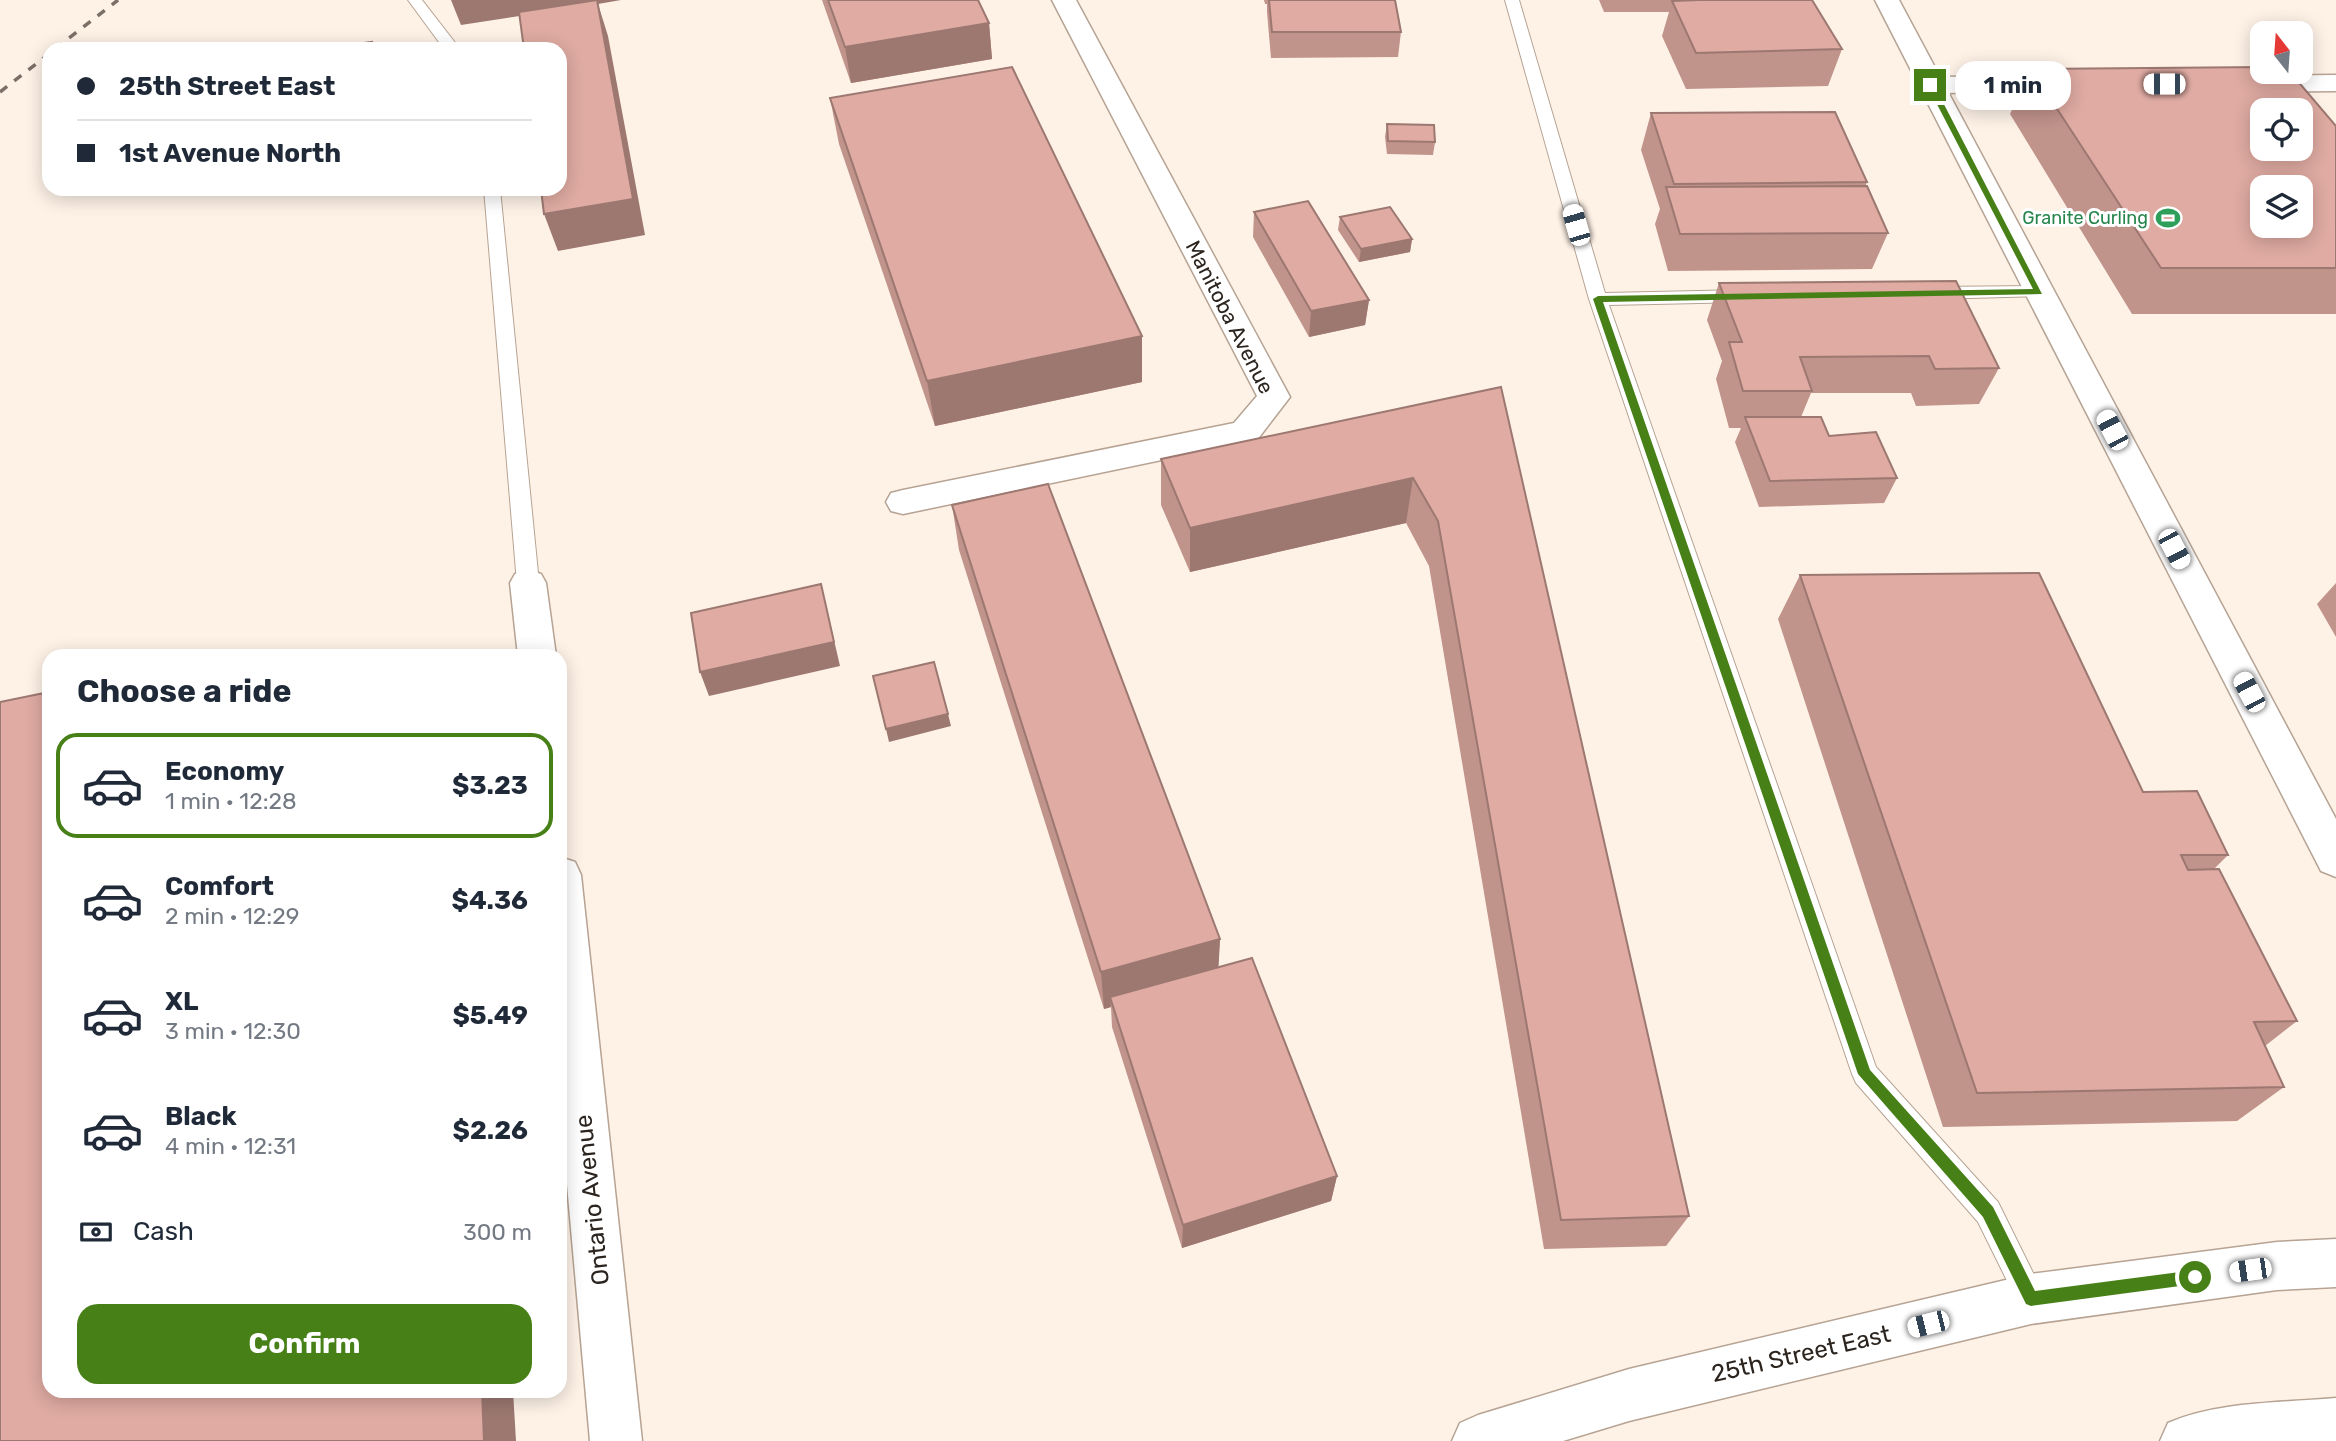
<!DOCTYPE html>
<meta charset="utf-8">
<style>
:root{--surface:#fff;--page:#f2f2f3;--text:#1f2937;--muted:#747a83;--line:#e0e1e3;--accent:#488018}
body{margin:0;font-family:Rubik,sans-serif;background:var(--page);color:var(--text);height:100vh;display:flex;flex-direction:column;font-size:26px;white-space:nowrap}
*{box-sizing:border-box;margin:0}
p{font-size:23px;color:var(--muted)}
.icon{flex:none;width:38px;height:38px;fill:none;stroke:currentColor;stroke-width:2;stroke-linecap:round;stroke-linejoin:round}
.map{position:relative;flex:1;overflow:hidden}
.side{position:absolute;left:42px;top:649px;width:525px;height:749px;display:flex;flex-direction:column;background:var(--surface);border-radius:21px;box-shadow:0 4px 18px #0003}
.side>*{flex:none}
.hud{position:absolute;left:42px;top:42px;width:525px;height:154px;border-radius:21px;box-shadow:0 4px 18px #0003;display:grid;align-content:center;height:154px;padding:0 35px;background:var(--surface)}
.needle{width:46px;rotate:343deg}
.tools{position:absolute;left:2250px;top:21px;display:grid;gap:14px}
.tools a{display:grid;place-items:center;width:63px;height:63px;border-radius:14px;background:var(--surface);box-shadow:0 4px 18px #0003;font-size:35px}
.end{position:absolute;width:32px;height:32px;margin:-16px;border:9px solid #488018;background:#fff;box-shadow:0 0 0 4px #fff}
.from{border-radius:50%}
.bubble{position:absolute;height:49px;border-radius:21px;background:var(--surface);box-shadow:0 4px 18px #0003;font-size:23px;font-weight:700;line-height:49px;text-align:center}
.car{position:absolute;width:21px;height:42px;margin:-21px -10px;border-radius:9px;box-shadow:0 0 5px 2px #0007;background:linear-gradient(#fff 24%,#345 0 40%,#fff 0 76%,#345 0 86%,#fff 0)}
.hud b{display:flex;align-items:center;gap:24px;height:66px;font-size:26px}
.hud b+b{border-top:2px solid var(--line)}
.hud i{width:18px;height:18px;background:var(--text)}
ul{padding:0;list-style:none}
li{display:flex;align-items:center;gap:21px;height:105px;margin:0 14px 10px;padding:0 21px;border:4px solid transparent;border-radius:21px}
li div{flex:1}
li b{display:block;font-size:26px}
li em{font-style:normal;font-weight:700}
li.selected{border-color:var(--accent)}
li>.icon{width:63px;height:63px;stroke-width:1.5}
h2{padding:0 35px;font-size:32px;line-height:84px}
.pay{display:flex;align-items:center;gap:18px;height:77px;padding:0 35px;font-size:26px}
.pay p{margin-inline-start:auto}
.action{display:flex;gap:14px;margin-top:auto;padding:14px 35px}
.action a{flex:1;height:80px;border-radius:21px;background:var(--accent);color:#fff;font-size:28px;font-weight:700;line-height:80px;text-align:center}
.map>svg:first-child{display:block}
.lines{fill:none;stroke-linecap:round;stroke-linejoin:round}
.service-casing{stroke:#b6a393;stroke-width:2}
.minor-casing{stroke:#b6a393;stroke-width:3}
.tertiary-casing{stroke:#b6a393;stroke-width:3}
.primary-casing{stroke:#b6a393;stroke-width:3}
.service{fill:#fff;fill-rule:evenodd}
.minor{fill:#fff;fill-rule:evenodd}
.tertiary{fill:#fff;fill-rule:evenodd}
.primary{fill:#fff;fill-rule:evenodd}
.rail{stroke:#7a7068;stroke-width:3.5;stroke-dasharray:9 9;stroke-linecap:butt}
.wall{fill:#c0938b}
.shaded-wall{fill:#9c7871}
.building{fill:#dfaba2;stroke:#9c7871;stroke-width:2;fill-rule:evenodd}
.route{fill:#488018}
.labels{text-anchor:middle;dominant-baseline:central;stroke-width:6;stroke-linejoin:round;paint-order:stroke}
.far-leisure-label{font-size:18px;fill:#27864d;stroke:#fff;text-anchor:end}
.street-label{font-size:21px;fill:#2c241e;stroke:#fff}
.near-street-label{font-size:24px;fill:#2c241e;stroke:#fff}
</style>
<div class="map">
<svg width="2336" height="1441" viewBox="0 0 2336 1441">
<rect width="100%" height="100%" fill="#fef2e7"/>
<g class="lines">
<g class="service-casing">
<g id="service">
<polygon points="408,0 422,0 460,49 444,49"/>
<polygon points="1505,0 1519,0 1605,293 1745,290 1754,296 1745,302 1609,305 1876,1067 1998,1202 2046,1299 2041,1309 2031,1314 2021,1309 1978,1222 1856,1083 1852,1074 1589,299"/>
<polygon points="484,189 500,189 539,583 536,589 528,591 520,589 517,583"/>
<polygon points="2039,286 2045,288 2048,292 2045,296 1933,299 1924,293 1933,287"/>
</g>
</g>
<g class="minor-casing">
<g id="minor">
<polygon points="1052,0 1076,0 1290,397 1257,440 903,514 891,511 886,502 891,493 903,490 1234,423 1257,396"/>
<polygon points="2336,75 2336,91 2248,92 2239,90 2235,84 2239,78 2248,76"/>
<polygon points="2075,76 2084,78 2088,84 2084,90 2075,92 1931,93 1922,91 1918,85 1922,79 1931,77"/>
<polygon points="528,570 541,574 546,583 556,656 518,656 510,583 515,574"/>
<polygon points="560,857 575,862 581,875 642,1441 590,1441 560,1106"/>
</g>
</g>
<g class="tertiary-casing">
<polygon id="tertiary" points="1875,0 1899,0 2336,819 2336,877 2321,871"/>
</g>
<g class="primary-casing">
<g id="primary">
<polygon points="2336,1239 2336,1287 2277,1290 2031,1324 1629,1421 1563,1441 1452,1441 1460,1423 1478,1415 1629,1369 2031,1274 2277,1242"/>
<path d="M2336 1398V1441H2160L2168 1423C2219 1401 2281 1403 2336 1398Z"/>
</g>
</g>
<use href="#service" class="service"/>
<use href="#minor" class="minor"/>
<use href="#tertiary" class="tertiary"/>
<use href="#primary" class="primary"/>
<g class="rail">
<polyline points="55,49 118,0"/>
<polyline points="0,92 49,54"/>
</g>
</g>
<g class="wall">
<polygon points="822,0 978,0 989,23 992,59 851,83"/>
<polygon points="1264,0 1395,0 1401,32 1398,57 1271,58 1267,12 1267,4 1265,4"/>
<polygon points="1599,0 1812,0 1842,49 1828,86 1686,89 1662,36 1669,12 1604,12"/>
<polygon points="2031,69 2336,126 2336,314 2132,314 2010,114"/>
<polygon points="830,98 1142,382 935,426 839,144"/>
<polygon points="1651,113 1867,182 1865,187 1888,233 1872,269 1668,271 1655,224 1660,209 1641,150"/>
<polygon points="1387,124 1435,142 1433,155 1387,154 1385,137"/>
<polygon points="1254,212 1369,300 1365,325 1309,337 1253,237"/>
<polygon points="1340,217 1412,239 1410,252 1359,262 1338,230"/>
<polygon points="1719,283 1999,368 1979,404 1916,406 1911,393 1811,393 1801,417 1829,436 1897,478 1884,503 1759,507 1735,442 1741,428 1729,428 1716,379 1722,361 1707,320"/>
<polygon points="1501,387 1689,1216 1666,1246 1544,1249 1429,566 1406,523 1190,572 1161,505 1161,459"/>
<polygon points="952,505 1220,939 1218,967 1337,1176 1331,1201 1182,1248 1112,1027 1111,1007 1104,1009 959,550"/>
<polygon points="1800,575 2228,855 2213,870 2297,1021 2265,1046 2284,1087 2237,1121 1943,1127 1778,619"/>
<polygon points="2336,583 2336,637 2317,604"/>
</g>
<g class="shaded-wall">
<polygon points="451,0 621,0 598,4 608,36 645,235 558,251 544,214 598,4 461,25"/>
<polygon points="989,23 992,59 851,83 845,47"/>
<polygon points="1412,239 1410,252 1359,262 1361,249"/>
<polygon points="1369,300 1365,325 1309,337 1311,311"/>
<polygon points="1142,336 1142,382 935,426 927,381"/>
<polygon points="1413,478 1406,523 1190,572 1190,528"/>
<polygon points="821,584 840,666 709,696 700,672"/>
<polygon points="948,714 951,726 889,742 886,729"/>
<polygon points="1220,939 1218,977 1110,997 1111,1007 1104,1009 1101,972"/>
<polygon points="1337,1176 1331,1201 1182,1248 1183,1225"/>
<polygon points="482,1391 513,1391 516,1441 484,1441"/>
</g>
<g class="building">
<polygon points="597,0 633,199 544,214 541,189 560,189 560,49 524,49 519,12"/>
<polygon points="828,0 978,0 989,23 845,47"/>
<polygon points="1269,0 1395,0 1401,32 1272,32"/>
<polygon points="1699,0 1812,0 1842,49 1696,53 1672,1"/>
<polygon points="372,42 372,49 318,49"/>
<polygon points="1012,67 1142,336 927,381 830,98"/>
<path d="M2263 67V72H2290L2336 126V268H2161L2031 69ZM2263 110H2301V149H2263ZM2263 187H2301V226H2263Z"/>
<polygon points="1835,112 1867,182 1674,184 1651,113"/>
<polygon points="1387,124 1434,125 1435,142 1388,141"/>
<polygon points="1867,186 1888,233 1680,234 1666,187"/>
<polygon points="1308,201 1369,300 1311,311 1254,212"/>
<polygon points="1390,207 1412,239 1361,249 1340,217"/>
<polygon points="1956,281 1999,368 1935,369 1929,356 1800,357 1812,391 1743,391 1729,342 1742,342 1719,283"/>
<polygon points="1501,387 1689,1216 1561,1220 1438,521 1413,478 1190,528 1161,459"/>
<polygon points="1745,417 1821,417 1829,436 1876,432 1897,478 1770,481"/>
<polygon points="1048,484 1220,939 1101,972 952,505"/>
<polygon points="2039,573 2143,792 2197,791 2228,855 2181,855 2188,870 2219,869 2297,1021 2254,1022 2284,1087 1977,1093 1800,575"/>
<polygon points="821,584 834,642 700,672 691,613"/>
<polygon points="934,662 948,714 886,729 873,676"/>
<polygon points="49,692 49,1391 482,1391 484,1441 0,1441 0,702"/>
<polygon points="1252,958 1337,1176 1183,1225 1110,997"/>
</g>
<polygon class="route" points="1930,83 1934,85 2042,294 1603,302 1870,1070 1993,1207 2035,1291 2195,1270 2200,1272 2202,1277 2200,1282 2195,1284 2031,1306 2026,1304 1983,1217 1858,1074 1593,299 1598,296 2033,289 1927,85"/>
<defs>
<g id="stadium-bare" transform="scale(1.89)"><path d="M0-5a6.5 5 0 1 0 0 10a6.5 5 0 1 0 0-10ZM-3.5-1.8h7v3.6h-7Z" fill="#2e9e5b" stroke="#fff" stroke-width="2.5" paint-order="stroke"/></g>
</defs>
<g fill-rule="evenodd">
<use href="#stadium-bare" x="2168" y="218"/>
</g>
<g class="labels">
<g class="far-leisure-label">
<text x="2148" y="218">Granite Curling</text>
</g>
<g class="street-label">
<text transform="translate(1230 317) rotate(63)">Manitoba Avenue</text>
</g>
<g class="near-street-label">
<text transform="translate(592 1200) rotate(-96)">Ontario Avenue</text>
<text transform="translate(1801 1354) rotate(-13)">25th Street East</text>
</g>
</g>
</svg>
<div class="tools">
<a><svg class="needle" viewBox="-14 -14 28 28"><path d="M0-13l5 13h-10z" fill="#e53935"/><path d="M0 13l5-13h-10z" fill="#747a83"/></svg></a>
<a><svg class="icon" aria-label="locate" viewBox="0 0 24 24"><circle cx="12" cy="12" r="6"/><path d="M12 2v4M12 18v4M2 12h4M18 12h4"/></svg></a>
<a><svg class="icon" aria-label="layers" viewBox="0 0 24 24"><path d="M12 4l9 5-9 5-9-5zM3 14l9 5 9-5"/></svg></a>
</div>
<i class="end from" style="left:2195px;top:1277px"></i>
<i class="end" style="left:1930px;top:85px"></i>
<div class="bubble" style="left:1955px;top:61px;width:116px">1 min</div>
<i class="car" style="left:2164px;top:84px;rotate:270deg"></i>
<i class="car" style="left:1576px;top:225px;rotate:344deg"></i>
<i class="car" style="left:2112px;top:430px;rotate:332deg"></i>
<i class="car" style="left:2174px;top:549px;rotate:152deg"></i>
<i class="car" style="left:2249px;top:692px;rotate:332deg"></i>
<i class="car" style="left:2250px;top:1270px;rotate:262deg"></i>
<i class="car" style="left:1928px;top:1324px;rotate:256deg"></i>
<div class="hud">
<b><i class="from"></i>25th Street East</b>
<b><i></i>1st Avenue North</b>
</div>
<section class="side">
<h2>Choose a ride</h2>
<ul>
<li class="selected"><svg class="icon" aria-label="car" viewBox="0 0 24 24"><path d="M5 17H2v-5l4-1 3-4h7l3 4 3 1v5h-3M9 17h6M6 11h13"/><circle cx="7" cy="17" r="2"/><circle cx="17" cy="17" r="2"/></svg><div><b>Economy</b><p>1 min · 12:28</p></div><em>$3.23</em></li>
<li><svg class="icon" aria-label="car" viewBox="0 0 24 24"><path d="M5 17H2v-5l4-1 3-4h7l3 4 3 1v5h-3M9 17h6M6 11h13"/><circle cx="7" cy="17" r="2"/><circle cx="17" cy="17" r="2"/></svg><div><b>Comfort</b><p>2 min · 12:29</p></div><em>$4.36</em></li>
<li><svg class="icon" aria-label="car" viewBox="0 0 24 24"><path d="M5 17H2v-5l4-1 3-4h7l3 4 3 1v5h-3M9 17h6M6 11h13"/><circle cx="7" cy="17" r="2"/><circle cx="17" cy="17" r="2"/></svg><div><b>XL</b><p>3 min · 12:30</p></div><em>$5.49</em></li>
<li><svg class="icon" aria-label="car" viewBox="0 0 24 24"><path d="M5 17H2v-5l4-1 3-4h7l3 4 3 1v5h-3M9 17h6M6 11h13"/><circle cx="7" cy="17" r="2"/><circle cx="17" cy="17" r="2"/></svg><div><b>Black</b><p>4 min · 12:31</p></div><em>$2.26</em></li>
</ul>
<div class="pay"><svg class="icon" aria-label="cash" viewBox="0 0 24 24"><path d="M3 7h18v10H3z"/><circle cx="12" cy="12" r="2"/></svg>Cash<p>300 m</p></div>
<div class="action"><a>Confirm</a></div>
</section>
</div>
